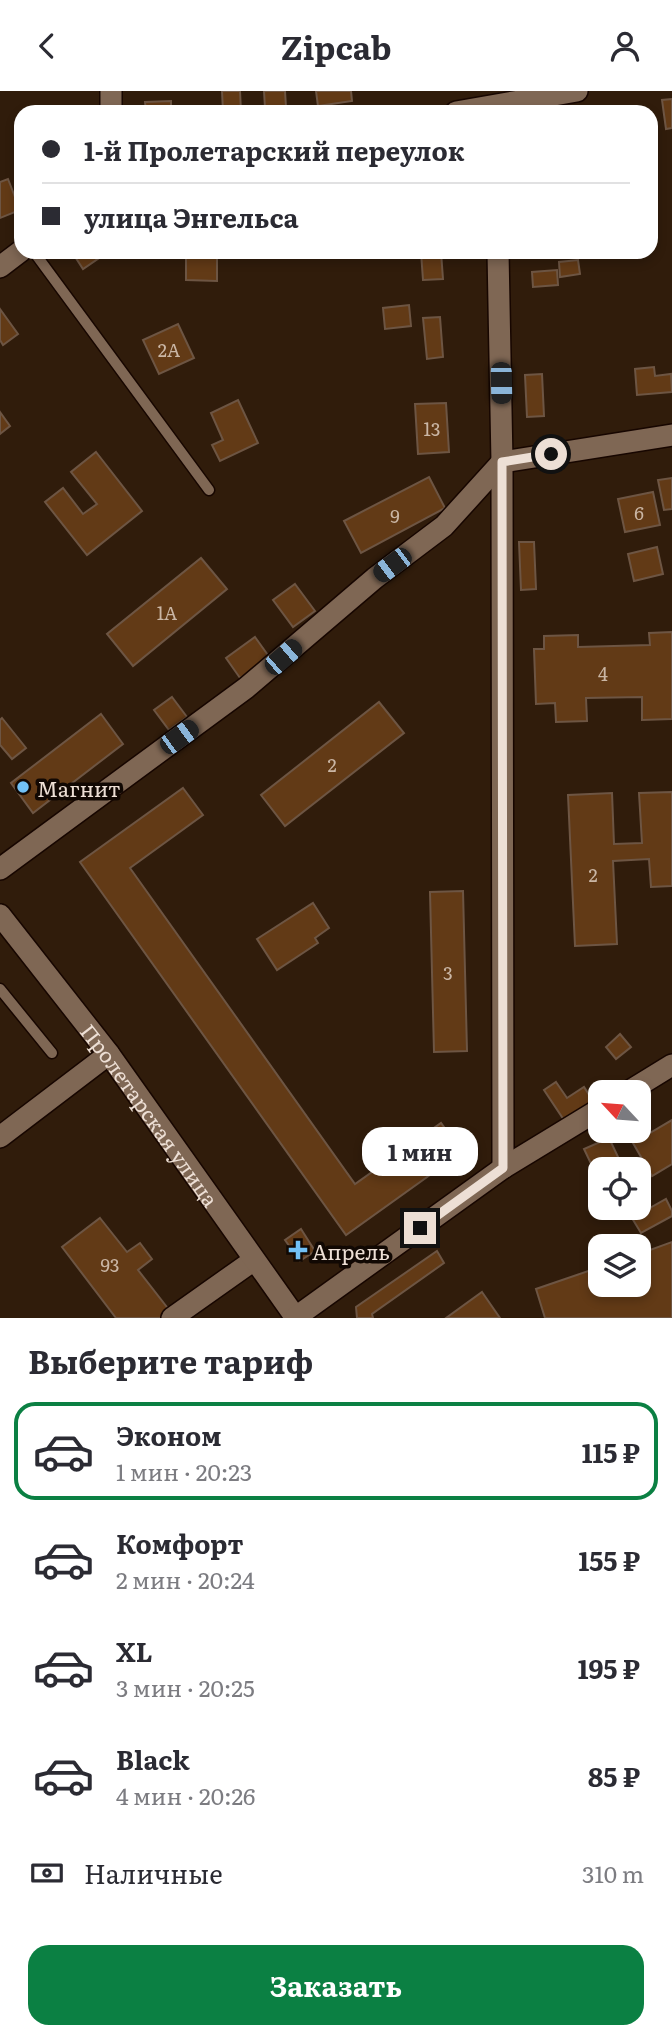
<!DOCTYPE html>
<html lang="ru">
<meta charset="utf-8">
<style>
:root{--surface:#fff;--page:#f7f7f7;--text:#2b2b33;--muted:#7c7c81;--line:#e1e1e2;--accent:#0b8043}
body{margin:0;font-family:Literata,serif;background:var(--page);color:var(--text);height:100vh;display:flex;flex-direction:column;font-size:26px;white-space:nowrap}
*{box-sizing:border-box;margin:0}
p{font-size:23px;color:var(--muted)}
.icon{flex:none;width:38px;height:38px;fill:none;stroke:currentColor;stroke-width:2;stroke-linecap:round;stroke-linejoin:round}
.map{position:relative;height:1227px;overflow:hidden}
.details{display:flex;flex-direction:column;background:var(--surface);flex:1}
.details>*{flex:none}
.banner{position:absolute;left:14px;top:14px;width:644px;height:154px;border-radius:21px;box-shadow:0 4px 10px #0003;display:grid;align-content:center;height:154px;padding:0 28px;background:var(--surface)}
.needle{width:46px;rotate:296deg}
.buttons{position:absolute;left:588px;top:989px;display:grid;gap:14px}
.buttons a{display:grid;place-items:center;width:63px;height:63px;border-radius:14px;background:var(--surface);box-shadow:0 4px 10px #0003;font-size:35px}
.end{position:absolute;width:32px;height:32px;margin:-16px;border:9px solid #eddfd5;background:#111;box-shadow:0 0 0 4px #111}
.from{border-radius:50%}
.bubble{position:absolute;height:49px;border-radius:21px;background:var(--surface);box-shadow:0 4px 10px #0003;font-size:23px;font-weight:700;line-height:49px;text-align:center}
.car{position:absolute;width:21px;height:42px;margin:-21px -10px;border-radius:9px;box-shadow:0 0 5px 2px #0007;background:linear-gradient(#222 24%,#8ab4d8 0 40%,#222 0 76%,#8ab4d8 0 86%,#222 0)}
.banner b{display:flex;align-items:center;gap:24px;height:66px;font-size:26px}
.banner b+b{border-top:2px solid var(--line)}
.banner i{width:18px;height:18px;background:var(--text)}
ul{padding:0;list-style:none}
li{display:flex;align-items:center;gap:21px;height:98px;margin:0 14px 10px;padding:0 14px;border:4px solid transparent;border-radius:21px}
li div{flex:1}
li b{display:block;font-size:26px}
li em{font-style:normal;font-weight:700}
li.current{border-color:var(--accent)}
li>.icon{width:63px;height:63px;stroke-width:1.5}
h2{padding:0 28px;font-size:32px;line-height:84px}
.pay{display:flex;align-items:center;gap:18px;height:77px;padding:0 28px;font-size:26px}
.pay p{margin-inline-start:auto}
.cta{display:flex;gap:14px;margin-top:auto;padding:14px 28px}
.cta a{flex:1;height:80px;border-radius:21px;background:var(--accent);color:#fff;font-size:28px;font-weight:700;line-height:80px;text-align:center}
header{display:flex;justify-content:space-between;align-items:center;height:91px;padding:0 28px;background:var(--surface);font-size:32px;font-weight:700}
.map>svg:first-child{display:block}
.building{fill:#623a16;stroke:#6d5543;stroke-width:2}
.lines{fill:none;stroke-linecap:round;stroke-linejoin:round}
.lane-casing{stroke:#170600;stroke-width:13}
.street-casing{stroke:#170600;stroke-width:24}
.secondary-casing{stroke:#170600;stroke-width:24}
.lane{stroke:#7f6754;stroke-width:10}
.street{stroke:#7f6754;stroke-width:21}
.secondary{stroke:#7f6754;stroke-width:21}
.route{stroke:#eddfd5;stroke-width:9}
.poi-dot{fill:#72c1f5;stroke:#110803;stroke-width:2.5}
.labels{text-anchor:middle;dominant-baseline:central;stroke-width:7;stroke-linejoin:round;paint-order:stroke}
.number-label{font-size:18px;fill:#cab6a5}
.poi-label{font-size:21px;fill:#eddfd5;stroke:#110803;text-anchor:start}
.street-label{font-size:21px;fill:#eddfd5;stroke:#110803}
</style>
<header><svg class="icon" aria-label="back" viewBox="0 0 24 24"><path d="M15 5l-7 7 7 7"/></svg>Zipcab<svg class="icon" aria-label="person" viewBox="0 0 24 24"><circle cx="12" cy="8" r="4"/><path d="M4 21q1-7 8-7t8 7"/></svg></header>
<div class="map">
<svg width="672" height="1227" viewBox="0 0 672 1227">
<rect width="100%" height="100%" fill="#301c0b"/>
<g class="building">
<polygon points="222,0 240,0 241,21 223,21"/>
<polygon points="264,0 285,0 286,16 265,17"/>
<polygon points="316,0 351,0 352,10 318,15"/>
<polygon points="672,8 672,37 666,38 662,9"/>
<polygon points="171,10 171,21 146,21 145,11"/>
<polygon points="8,88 20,119 0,127 0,91"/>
<polygon points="72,161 108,161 83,178"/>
<polygon points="186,161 217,161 217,190 186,189"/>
<polygon points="421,161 441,161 443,188 423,189"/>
<polygon points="578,169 580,183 560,186 559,171"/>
<polygon points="557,179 558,194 533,196 532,181"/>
<polygon points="409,214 411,235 385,238 383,217"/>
<polygon points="0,218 18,243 3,254 0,249"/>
<polygon points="440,226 443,266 427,268 423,227"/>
<polygon points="178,233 194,267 159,283 143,249"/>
<polygon points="654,276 655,285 671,283 672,301 637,304 635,278"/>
<polygon points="542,283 544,325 527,326 525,284"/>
<polygon points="238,309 258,352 220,370 212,354 223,349 211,322"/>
<polygon points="446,312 449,361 418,363 415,313"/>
<polygon points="0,321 10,335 0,343"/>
<polygon points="96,361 142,420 87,464 45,411 63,397 83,423 97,413 71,381"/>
<polygon points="429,386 445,417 361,462 344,430"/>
<polygon points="672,387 672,418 664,419 658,389"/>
<polygon points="653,401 660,434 625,441 618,408"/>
<polygon points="519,451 534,451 536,498 521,499"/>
<polygon points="657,456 663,483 634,490 628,463"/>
<polygon points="201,467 227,498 133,575 107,543"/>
<polygon points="295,493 315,520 293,536 273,509"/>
<polygon points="672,541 672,628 642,629 642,606 586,607 587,630 556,631 555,612 536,613 534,558 544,558 544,545 578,544 578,556 650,554 649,542"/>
<polygon points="255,546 270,567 240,587 226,567"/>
<polygon points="172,606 187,626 169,639 154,619"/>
<polygon points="379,611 404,642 285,735 261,704"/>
<polygon points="101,623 123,653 33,722 11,692"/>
<polygon points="2,627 26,657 12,668 0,654 0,629"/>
<polygon points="183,697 203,724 130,777 355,1093 441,1032 462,1061 346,1144 80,771"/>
<polygon points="672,701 672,795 651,796 649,768 613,770 617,853 575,855 568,704 612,702 614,753 642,752 639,702"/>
<polygon points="463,800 467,960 434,961 430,801"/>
<polygon points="313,812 329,837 315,847 318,852 277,879 257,848"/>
<polygon points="620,943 631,956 616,968 606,956"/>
<polygon points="556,991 567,1007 584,996 593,1010 564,1029 544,999"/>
<polygon points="672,1029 672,1073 652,1085 633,1052"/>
<polygon points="609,1047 619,1068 594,1079 584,1058"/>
<polygon points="666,1108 672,1120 672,1125 641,1142 632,1127"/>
<polygon points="100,1127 127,1161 140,1152 152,1168 138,1179 170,1220 161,1227 116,1227 62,1156"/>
<polygon points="301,1138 315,1160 300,1170 285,1149"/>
<polygon points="672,1151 672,1227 545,1227 536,1198 600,1176 600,1194 639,1194 639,1163"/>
<polygon points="437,1160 444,1172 372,1223 373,1227 357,1227 356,1216"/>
<polygon points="482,1201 500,1227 446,1227"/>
</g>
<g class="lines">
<g class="lane-casing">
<g id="lane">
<polyline points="34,161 209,399"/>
<polyline points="0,898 52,962"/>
</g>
</g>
<g class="street-casing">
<g id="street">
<polyline points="111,0 111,21"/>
<polyline points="456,21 577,0"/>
<polyline points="498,161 502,371 503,1077"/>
<polyline points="0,176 21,160"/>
<polyline points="0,778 246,597 375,487 444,435 502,371 672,344"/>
<polyline points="0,1046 109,963"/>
<polyline points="172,1227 254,1169"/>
</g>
</g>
<g class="secondary-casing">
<g id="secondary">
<path id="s1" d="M0 824 109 963 296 1227"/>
<polyline points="628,1001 672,974"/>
<polyline points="296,1226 503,1077 600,1018"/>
</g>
</g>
<use href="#lane" class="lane"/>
<use href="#street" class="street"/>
<use href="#secondary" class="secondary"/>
</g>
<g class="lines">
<polyline class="route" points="420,1137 503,1077 502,371 551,363"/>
</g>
<g class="poi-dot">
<circle cx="23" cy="696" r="7"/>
<path d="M294.5 1148.5h7v7h7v7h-7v7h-7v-7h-7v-7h7z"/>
</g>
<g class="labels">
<g class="number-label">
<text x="169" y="258">2А</text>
<text x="432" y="337">13</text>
<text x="639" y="421">6</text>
<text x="395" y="424">9</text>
<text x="167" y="521">1А</text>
<text x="603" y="582">4</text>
<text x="332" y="673">2</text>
<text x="593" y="783">2</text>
<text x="448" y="881">3</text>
<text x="110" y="1173">93</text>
</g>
<g class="poi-label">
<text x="37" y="696">Магнит</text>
<text x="312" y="1159">Апрель</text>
</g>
<g class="street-label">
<text stroke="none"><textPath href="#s1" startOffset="250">Пролетарская улица</textPath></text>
</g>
</g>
</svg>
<div class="buttons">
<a><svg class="needle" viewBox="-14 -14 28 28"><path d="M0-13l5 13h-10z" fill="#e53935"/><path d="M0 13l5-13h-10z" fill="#7c7c81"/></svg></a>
<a><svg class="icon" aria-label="locate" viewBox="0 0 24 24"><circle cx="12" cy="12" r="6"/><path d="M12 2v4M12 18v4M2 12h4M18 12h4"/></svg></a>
<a><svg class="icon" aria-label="layers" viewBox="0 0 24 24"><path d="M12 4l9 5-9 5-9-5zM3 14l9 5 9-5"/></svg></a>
</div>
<i class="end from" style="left:551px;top:363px"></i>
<i class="end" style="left:420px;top:1137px"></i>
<div class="bubble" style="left:362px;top:1036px;width:116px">1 мин</div>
<i class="car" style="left:501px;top:292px;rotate:179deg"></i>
<i class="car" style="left:392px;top:474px;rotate:233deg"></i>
<i class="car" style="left:283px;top:566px;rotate:49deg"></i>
<i class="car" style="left:179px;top:646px;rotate:54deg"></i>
<div class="banner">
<b><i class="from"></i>1-й Пролетарский переулок</b>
<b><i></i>улица Энгельса</b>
</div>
</div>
<section class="details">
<h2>Выберите тариф</h2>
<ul>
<li class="current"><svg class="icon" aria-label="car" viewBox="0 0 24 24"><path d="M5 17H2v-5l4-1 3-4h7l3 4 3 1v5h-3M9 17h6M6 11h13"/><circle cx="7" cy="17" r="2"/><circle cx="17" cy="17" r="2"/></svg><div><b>Эконом</b><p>1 мин · 20:23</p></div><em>115 ₽</em></li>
<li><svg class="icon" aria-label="car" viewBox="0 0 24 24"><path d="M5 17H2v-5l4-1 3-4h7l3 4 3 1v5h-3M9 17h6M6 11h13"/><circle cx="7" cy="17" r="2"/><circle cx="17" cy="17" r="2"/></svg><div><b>Комфорт</b><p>2 мин · 20:24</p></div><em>155 ₽</em></li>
<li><svg class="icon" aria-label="car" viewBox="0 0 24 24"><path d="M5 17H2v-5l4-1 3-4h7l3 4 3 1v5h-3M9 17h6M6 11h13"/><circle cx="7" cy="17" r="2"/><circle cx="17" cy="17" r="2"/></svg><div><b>XL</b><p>3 мин · 20:25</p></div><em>195 ₽</em></li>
<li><svg class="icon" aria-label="car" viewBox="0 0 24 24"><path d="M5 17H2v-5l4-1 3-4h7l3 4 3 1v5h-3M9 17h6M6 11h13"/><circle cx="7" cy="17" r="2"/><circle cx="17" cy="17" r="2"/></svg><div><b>Black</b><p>4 мин · 20:26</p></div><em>85 ₽</em></li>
</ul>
<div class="pay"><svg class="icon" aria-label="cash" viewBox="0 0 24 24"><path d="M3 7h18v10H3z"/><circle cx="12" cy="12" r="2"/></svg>Наличные<p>310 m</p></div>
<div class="cta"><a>Заказать</a></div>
</section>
